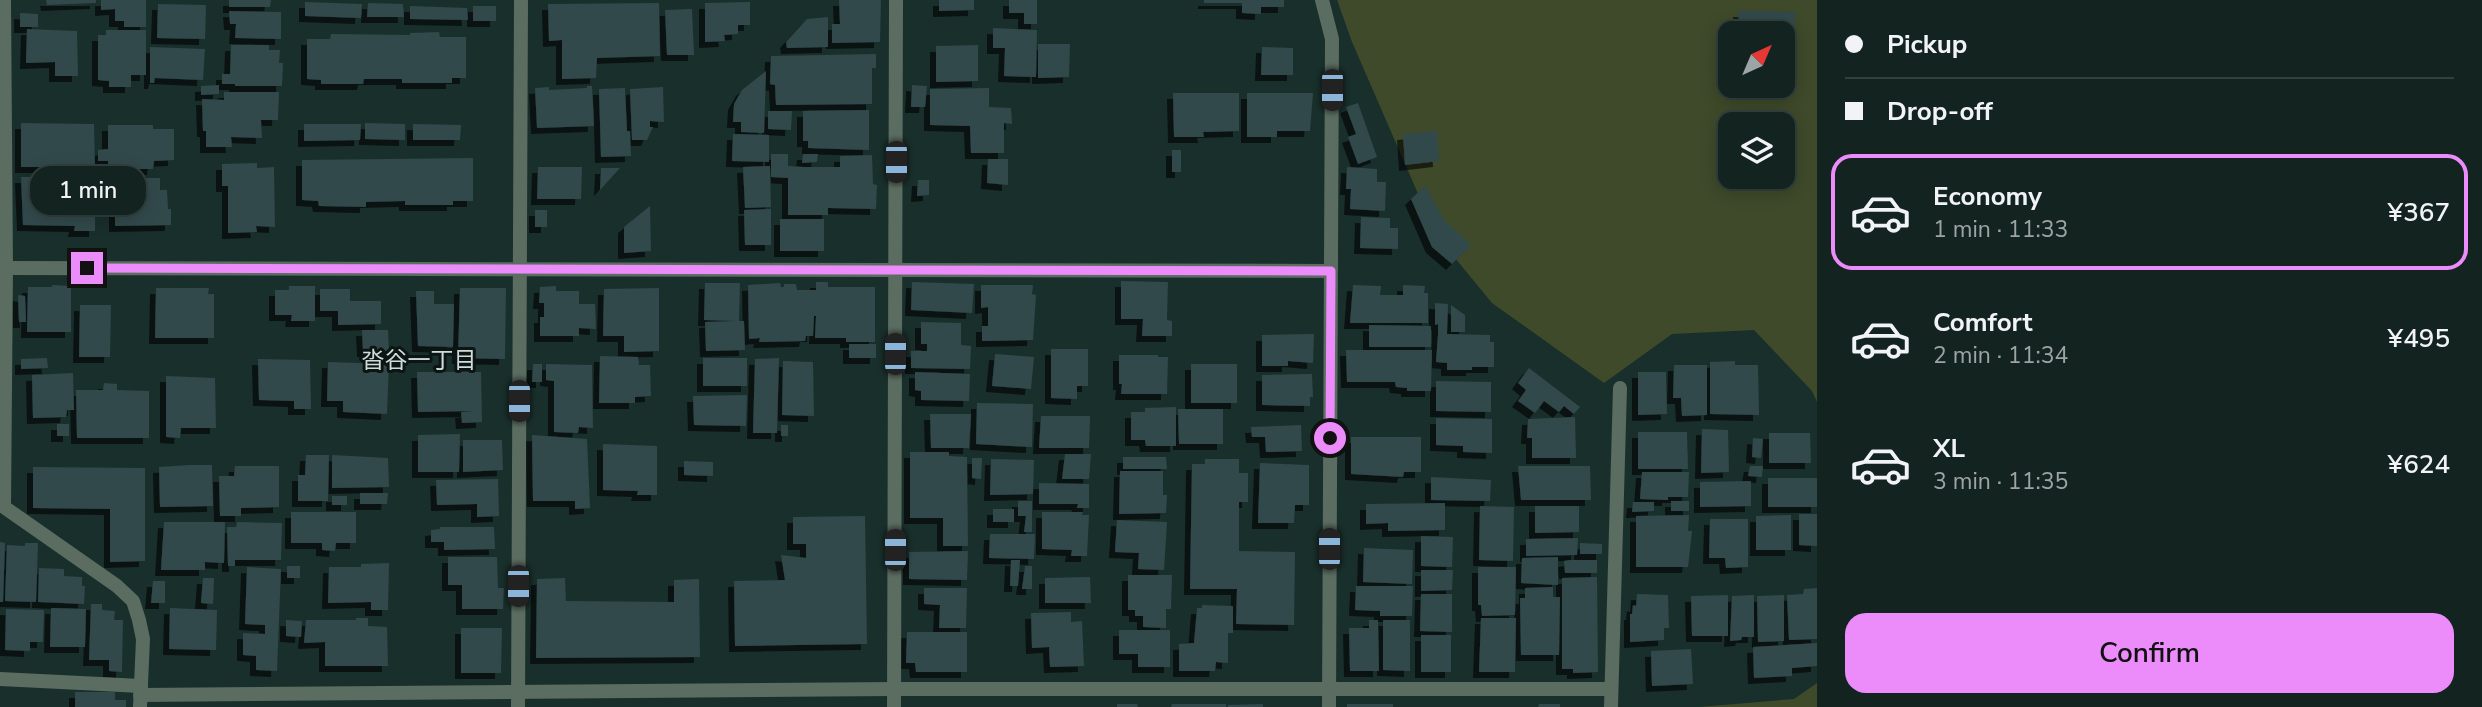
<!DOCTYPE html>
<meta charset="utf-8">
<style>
:root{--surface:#132320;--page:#202f2d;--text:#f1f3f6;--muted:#9da4a5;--line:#32403e;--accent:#ec8cfa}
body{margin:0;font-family:"Nunito Sans","Noto Sans JP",sans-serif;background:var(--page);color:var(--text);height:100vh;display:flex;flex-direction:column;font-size:26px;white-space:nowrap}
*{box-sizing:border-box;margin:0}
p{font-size:23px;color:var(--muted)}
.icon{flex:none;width:38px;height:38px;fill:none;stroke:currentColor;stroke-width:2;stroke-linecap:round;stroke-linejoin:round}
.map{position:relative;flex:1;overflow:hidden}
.drawer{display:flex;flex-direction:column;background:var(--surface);width:665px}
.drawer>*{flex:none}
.hud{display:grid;align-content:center;height:154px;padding:0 28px;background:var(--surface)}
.needle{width:46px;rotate:44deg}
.fabs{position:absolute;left:1718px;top:21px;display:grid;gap:14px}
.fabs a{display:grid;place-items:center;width:77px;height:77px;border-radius:14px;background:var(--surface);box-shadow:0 4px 18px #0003,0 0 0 2px var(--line);font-size:35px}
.end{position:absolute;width:32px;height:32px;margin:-16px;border:9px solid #ec8cfa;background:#111;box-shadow:0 0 0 4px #111}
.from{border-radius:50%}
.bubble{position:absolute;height:49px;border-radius:21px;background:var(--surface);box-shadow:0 4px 18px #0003,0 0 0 2px var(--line);font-size:23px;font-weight:600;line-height:49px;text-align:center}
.car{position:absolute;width:21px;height:42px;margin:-21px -10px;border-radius:9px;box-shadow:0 0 5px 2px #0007;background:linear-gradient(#222 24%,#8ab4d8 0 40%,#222 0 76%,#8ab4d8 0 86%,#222 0)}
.hud b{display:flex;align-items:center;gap:24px;height:66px;font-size:26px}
.hud b+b{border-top:2px solid var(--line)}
.hud i{width:18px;height:18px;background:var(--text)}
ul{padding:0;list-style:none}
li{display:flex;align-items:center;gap:21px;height:116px;margin:0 14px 10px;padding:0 14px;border:4px solid transparent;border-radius:21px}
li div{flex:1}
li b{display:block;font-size:26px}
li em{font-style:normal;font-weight:600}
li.active{border-color:var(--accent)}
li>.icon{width:63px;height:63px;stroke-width:1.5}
.cta{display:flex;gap:14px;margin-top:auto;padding:14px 28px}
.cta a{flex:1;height:80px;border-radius:21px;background:var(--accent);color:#111;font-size:28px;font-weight:600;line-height:80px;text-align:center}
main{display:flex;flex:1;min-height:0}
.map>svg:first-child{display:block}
.green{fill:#3e4a2a;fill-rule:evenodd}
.building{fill:#31484c;filter:url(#shadow)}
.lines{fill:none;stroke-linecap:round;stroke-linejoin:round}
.street{stroke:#5b6c60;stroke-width:14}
.route{stroke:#ec8cfa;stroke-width:9}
.labels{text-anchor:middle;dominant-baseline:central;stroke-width:6;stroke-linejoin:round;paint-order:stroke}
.neighbourhood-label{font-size:23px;fill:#cfdcd9;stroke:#0b1513}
</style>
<main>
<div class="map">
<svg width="1817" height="707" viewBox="0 0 1817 707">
<defs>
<filter id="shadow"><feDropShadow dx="-6" dy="6" stdDeviation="0" flood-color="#0009"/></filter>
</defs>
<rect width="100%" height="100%" fill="#192f2b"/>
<g class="green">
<path d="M1337 0H1817V402L1812 391 1754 330 1672 334 1604 383 1492 303 1436 235 1352 42ZM1731 33H1783V86H1731ZM1731 124H1783V177H1731Z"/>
<polygon points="1817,683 1817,707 1699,707 1794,699"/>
</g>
<g class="building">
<polygon points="46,0 96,0 96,3 47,5"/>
<polygon points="101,0 146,0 146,27 124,27 124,21 115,21 115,9 101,10"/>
<polygon points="229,0 271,0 270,7 229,7"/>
<polygon points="839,0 881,0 880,42 832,43 832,24 840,24"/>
<polygon points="939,0 974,0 974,10 939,11"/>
<polygon points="1009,0 1037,0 1037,24 1024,24 1024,13 1009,13"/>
<polygon points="1204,0 1284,0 1284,7 1261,7 1261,14 1242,13 1242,3 1204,3"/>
<polygon points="305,2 362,4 361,18 305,16"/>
<polygon points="750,2 750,25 738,25 738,34 724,35 725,41 705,42 705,3"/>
<polygon points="368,3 403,4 404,17 367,17"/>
<polygon points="659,3 660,56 597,58 596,78 562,79 562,40 549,41 548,4"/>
<polygon points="158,4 206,5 205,39 157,38"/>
<polygon points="410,6 467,8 468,20 410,19"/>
<rect x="473" y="6" width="23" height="15"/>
<polygon points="692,9 694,55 667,55 665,10"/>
<polygon points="229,11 281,12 281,39 235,38 236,24 230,24"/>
<polygon points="1739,11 1795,12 1794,56 1783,56 1783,33 1738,33"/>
<polygon points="20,13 38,14 38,27 20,27"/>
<polygon points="828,17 828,47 787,48 786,42 807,19"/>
<polygon points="993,28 1037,30 1036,77 1004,76 1005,48 993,48"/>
<polygon points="27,29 77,31 78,76 55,76 55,62 26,63"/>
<polygon points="106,30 146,30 146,75 131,75 131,87 109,87 109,81 98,80 98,35 106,35"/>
<polygon points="439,32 440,37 466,37 466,78 452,78 452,83 402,83 402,79 364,79 363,84 321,84 321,80 307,79 307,39 330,39 331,34 410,35 410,33"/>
<polygon points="1038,44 1070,44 1069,77 1038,78"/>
<polygon points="231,45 269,45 269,50 280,50 279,63 283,63 282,86 235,86 235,84 222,84 222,74 230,74"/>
<polygon points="978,45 978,81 936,82 936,46"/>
<polygon points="150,47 205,49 203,80 155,78 154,83 150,83"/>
<polygon points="1262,47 1293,48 1293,75 1261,75"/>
<polygon points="876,54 876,68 872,68 872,104 776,105 775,85 770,84 771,56"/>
<polygon points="766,71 764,133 741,132 741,122 733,122 734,104 742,90"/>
<polygon points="219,85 219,94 201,95 201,86"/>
<polygon points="912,85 927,86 925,107 911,107"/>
<polygon points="587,86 592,86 594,126 537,128 535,88 549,87 549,90 587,88"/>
<polygon points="663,87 664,122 650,121 650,127 653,127 647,140 632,140 630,89"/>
<polygon points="625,88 627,131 630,131 631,156 601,157 599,89"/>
<polygon points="989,88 989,107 1011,108 1012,124 1004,123 1004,153 971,153 970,126 930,125 930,89"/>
<polygon points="224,92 279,92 278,120 261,120 262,138 231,137 232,147 206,147 206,131 203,131 202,99 224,100"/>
<polygon points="1173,93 1239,93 1239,131 1203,132 1204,137 1174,137"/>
<polygon points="1247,93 1313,93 1310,131 1277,131 1277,137 1247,137"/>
<polygon points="1358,103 1377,157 1358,164 1348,137 1356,134 1346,107"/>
<polygon points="869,110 869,150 808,148 808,141 803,141 803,111"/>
<polygon points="768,111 792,111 791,130 768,129"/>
<polygon points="21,123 94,124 95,167 21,167"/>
<polygon points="365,123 405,124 405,140 365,139"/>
<polygon points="304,124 361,124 360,140 304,141"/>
<polygon points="413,124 461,125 460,140 413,140"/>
<polygon points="108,125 153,125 153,129 174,129 174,160 154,161 153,169 108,169 108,161 98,161 98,150 108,149"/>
<polygon points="1437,131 1439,161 1405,165 1403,134"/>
<polygon points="733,134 769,135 769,162 732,161"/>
<rect x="1172" y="150" width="9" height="22"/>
<polygon points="771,154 788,154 788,166 803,167 840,167 840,156 872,155 873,184 877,185 876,209 828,208 828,215 788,215 788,178 771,177"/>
<polygon points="803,154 818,154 817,162 802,163"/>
<polygon points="473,158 473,201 453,201 453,205 405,205 405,201 366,202 366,207 319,206 318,201 302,200 302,160"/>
<polygon points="988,159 1008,159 1008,185 987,183"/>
<polygon points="257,163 257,168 274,167 275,227 256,226 257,232 228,233 228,186 222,186 222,164"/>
<polygon points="770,166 771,207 745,208 743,167"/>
<polygon points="538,167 582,167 581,199 537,199"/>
<polygon points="1347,167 1377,169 1377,182 1386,182 1385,211 1350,209 1351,189 1346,189"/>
<polygon points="601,168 620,168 600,190"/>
<polygon points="21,177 95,177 95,231 74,231 75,226 23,225"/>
<polygon points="106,178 160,178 160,190 167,190 168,209 171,209 171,225 115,226 115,196 106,197"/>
<polygon points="918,180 929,180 929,195 917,196"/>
<polygon points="1425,186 1444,220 1471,245 1452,264 1432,247 1411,199"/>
<polygon points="650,206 651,251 624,253 624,227"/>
<polygon points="771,209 771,245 745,245 744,210"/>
<rect x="535" y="210" width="12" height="17"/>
<polygon points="1361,217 1390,218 1390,228 1398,228 1398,249 1360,248"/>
<rect x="780" y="219" width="44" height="32"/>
<polygon points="1121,281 1168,282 1167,320 1172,321 1172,336 1142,336 1143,319 1121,319"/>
<polygon points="816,282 828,282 828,287 875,287 875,342 846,342 846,338 815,338 816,316 814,316 813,336 806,336 805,341 759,342 760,338 749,339 748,285 780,283 781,287 784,287 784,284 796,284 797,290 816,290"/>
<polygon points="912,282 974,284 972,313 911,310"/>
<polygon points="705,283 740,283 739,321 744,321 745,350 706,351 705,322 736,321 704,320"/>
<polygon points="52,285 71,286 71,332 27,332 28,287 52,287"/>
<polygon points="981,285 1033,285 1032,294 1036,295 1033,340 982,341 982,326 988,326 988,307 981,308"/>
<polygon points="1353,285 1381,286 1380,295 1403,295 1403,285 1425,286 1424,293 1428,293 1428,323 1350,323"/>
<polygon points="289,286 315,286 315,321 291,321 292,315 275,315 275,290 289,290"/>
<polygon points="556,286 556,291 579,291 579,304 595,304 596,329 579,328 579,336 540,336 540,317 544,317 544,303 539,303 540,287"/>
<polygon points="156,288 209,288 208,294 214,294 214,338 155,338"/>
<polygon points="460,288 506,288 505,359 458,358"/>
<polygon points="659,288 659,351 624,352 624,336 603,336 604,289"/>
<polygon points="320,289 350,289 350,301 381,301 381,324 338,325 338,311 320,311"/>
<polygon points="416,291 434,291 434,304 454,304 453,347 418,346"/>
<polygon points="18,295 25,296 26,322 19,322"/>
<polygon points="1435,303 1448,304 1447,334 1490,335 1490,342 1494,342 1494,367 1472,367 1472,370 1447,370 1447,363 1436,362 1438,335 1438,324 1435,325"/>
<polygon points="80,305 111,305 110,357 79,357"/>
<polygon points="1451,305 1465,315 1465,332 1451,332"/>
<polygon points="921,322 961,323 961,345 971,346 970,369 911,368 911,351 927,351 927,344 921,344"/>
<polygon points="1369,325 1431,326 1431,347 1369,347"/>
<polygon points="362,330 388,330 389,351 363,351"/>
<polygon points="1314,334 1313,363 1288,361 1288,366 1262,366 1262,335"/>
<rect x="849" y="344" width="27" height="14"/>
<polygon points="1051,349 1088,349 1088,386 1077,386 1077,399 1051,398"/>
<polygon points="1346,350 1432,350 1431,391 1407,391 1407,388 1396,387 1395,382 1347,382"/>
<polygon points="995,354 1034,357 1031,389 992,386"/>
<polygon points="1119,355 1158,355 1158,357 1168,357 1167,394 1121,394 1122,384 1119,384"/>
<polygon points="600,356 638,357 639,365 650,365 651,396 635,397 635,403 599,403"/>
<polygon points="47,358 48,368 21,369 21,359"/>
<rect x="703" y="358" width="44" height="28"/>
<polygon points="779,358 777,433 753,433 755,359"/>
<polygon points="258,359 310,360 311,409 294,409 294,401 259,400"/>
<polygon points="783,361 813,362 814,416 782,415"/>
<polygon points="1735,361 1735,365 1758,365 1759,415 1710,414 1710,362"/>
<polygon points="328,362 389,364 387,414 343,412 343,401 327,401"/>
<polygon points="533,364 542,364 542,382 532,382"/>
<polygon points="546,364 592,365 593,428 579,427 578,433 554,432 554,381 546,380"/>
<rect x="1191" y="364" width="46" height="39"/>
<polygon points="1674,365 1707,365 1707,415 1682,416 1681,398 1673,398"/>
<polygon points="1529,368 1580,407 1574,414 1564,406 1559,412 1544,401 1535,413 1518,401 1526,390 1518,383"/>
<polygon points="417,372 481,372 482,422 462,423 461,412 474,411 418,412"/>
<polygon points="915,372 970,374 969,401 921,400 921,391 915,390"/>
<polygon points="1638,372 1666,372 1667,414 1638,415"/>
<polygon points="73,373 74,410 67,410 66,417 33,418 32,375"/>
<polygon points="1312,374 1313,397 1310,397 1310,406 1262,405 1262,375"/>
<polygon points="166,376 215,378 216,428 181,428 180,438 166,437"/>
<polygon points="1436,381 1491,382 1491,412 1436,411"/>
<polygon points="104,383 117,384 117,390 149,391 149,438 77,438 76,390 103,390"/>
<polygon points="747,395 746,426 694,425 693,396"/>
<polygon points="977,403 1033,404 1032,447 976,444"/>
<polygon points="1176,407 1176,446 1146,446 1145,440 1131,440 1131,412 1145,412 1145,408"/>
<polygon points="1178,409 1223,409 1223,444 1179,444"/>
<polygon points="930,414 971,414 969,448 931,448"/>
<polygon points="1041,416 1090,416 1089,448 1039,448"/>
<polygon points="1575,417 1576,458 1532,458 1532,438 1527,438 1528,419"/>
<polygon points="1436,418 1492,419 1492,453 1463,452 1463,446 1436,445"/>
<rect x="57" y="424" width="12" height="12"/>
<rect x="781" y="425" width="7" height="11"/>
<polygon points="1301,425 1302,451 1266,452 1265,437 1252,437 1251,427"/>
<polygon points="1702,429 1728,430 1729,472 1701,473"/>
<polygon points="1638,432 1687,432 1688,469 1638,469"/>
<polygon points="1769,433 1810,433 1811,463 1769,463"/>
<polygon points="460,434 459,472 418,472 418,435"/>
<polygon points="532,435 587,439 590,508 575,509 575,501 533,501"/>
<polygon points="1351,437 1421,437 1421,472 1404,472 1403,477 1351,474"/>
<polygon points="1753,438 1763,439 1761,458 1752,457"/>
<polygon points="463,440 502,440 503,470 463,472"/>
<polygon points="603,444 657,446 657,495 637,495 638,491 603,490"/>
<polygon points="910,452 949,452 949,456 967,457 968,546 943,546 943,518 910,518"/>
<polygon points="1065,454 1091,454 1089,479 1062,479"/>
<polygon points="306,455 329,455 328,501 298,501 298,475 305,475"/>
<polygon points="332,455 388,458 389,487 332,488"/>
<polygon points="1123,457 1166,457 1167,469 1123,469"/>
<polygon points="972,458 982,458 981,479 972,478"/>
<polygon points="991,459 1034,460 1033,494 990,495"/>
<polygon points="1205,459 1239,459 1239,473 1248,473 1248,502 1239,502 1239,551 1295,552 1294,625 1236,624 1237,589 1190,589 1192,464 1205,464"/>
<polygon points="684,461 713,462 713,476 684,475"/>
<polygon points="1260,463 1309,465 1309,505 1295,505 1294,523 1258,523"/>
<polygon points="189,465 212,465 213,506 160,507 159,467"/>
<polygon points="235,466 279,466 279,507 241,508 241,516 220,516 219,476 234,476"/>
<polygon points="1518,466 1590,466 1591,500 1521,500"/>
<polygon points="1750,466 1763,466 1762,477 1748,476"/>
<polygon points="33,467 145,468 145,561 110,562 110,509 33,508"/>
<polygon points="1120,471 1163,471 1163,495 1167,495 1166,513 1119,514"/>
<polygon points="1642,472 1689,472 1688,497 1668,497 1668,500 1640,499"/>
<polygon points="1431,477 1491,480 1490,501 1431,500"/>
<rect x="1768" y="478" width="49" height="29"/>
<polygon points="498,479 499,516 477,517 477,504 437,505 436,480"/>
<polygon points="1751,481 1751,506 1700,507 1700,482"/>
<polygon points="1039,483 1089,484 1089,508 1077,508 1078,504 1039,504"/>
<polygon points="360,493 388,493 387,504 360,504"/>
<rect x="332" y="496" width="15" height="9"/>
<polygon points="1018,501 1032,501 1032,532 1024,532 1026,516 1018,516"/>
<rect x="1671" y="501" width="18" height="10"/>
<polygon points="1633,502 1654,502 1654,511 1632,512"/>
<polygon points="1445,503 1445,530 1388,531 1388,523 1366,524 1366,504"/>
<polygon points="1480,506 1514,507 1513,561 1479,560"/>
<polygon points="1535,506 1579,506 1579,532 1535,533"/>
<rect x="993" y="509" width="21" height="13"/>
<polygon points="291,512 356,512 356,543 336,543 335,551 322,550 322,543 291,543"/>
<polygon points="1042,512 1083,512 1082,515 1089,515 1087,556 1071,556 1072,550 1042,549"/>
<polygon points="1799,514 1817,514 1817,546 1799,545"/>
<polygon points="1689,515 1688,531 1692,531 1688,567 1636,567 1636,516"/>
<polygon points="1791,515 1791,550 1756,550 1756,516"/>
<polygon points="865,516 867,644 735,646 734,581 785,580 781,555 806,558 806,544 793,544 793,517"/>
<polygon points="1710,519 1748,519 1748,567 1726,568 1725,558 1709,558"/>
<polygon points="1117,520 1167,522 1164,570 1138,569 1139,553 1115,552"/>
<polygon points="164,522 225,522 224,563 205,562 205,570 161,570"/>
<polygon points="237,522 282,523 281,560 235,560 235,566 228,566 227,527 236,527"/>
<polygon points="440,527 494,527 495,549 444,550 444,542 431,542 431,530 440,529"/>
<polygon points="990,534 1035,534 1034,559 989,558"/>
<polygon points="1421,536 1453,537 1452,567 1421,566"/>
<polygon points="1578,538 1577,555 1526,556 1526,539"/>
<polygon points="0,542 5,543 3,602 0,602"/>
<polygon points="25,543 38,543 36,602 5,601 7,545 25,546"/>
<polygon points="1580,543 1602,544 1602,554 1580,554"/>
<polygon points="1364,548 1413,550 1412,584 1363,582"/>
<polygon points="968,551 967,580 909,579 909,552"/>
<polygon points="448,557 497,557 498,588 504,588 503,609 462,609 462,585 448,585"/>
<polygon points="1558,557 1558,585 1521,583 1522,558"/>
<polygon points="1011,560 1020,560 1018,586 1010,586"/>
<polygon points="1570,560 1597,560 1597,573 1565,573 1564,561"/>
<polygon points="389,563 388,610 371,610 371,602 328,603 329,567 361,567 361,564"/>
<rect x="287" y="566" width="13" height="12"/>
<polygon points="1025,566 1032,566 1032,589 1022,589"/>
<polygon points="247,567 281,569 277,671 256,670 256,656 243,655 243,633 265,634 265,625 245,624"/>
<polygon points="1478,567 1516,567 1515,615 1482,616 1481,605 1478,605"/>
<polygon points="39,568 64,569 64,576 82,577 82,586 85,586 84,604 38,602"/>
<polygon points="1421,570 1453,570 1452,590 1421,591"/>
<polygon points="1128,575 1172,575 1171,609 1166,609 1166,628 1143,627 1143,616 1135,616 1135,610 1128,610"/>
<polygon points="1090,577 1091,603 1045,603 1045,578"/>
<polygon points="1597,577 1598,672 1573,673 1573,669 1562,669 1562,578"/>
<polygon points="203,578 214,578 213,604 201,603"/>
<polygon points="565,578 566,601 674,602 674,580 699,579 700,657 536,658 537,579"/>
<polygon points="153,581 165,581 165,603 151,603"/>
<polygon points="1356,586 1413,586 1412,616 1380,616 1380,611 1355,610"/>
<polygon points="1553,587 1553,597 1560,597 1559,655 1521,655 1520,598 1525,598 1525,588"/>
<polygon points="924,588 967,588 966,628 939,628 940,605 924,604"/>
<polygon points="1817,588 1817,639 1789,640 1787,595 1803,594 1804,589"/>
<polygon points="1421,594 1452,594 1452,632 1420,631"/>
<polygon points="1637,594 1668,595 1669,628 1664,628 1664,640 1630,642 1630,614 1632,614 1633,605 1636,606"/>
<polygon points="1728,595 1728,636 1692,636 1691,596"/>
<polygon points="1754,595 1754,637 1742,637 1741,640 1730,641 1732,596"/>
<polygon points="1784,595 1784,641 1758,642 1757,596"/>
<polygon points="91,604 102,604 102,610 115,611 114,620 123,620 122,672 109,671 109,660 89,660"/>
<polygon points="1202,605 1233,606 1233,633 1228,633 1228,663 1216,662 1215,671 1179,671 1179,644 1194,643 1197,608 1202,608"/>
<polygon points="51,608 86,609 85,647 50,647"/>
<polygon points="170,608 217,610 216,650 169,649"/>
<polygon points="6,609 44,610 43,642 30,642 30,651 5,650"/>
<polygon points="1071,612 1071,622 1082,621 1084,666 1050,667 1049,647 1032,648 1031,613"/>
<polygon points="356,618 368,618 368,626 387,627 388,666 325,666 325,642 304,643 306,620 356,620"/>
<polygon points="1481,618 1516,618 1515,672 1479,672"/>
<polygon points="286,620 302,621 301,637 286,636"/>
<polygon points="1369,620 1378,620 1379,671 1350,671 1349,628 1369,628"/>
<polygon points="1383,620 1410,620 1410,671 1383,670"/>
<polygon points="461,628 502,628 501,673 461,673"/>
<polygon points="1119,630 1170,630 1170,667 1138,667 1138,654 1119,654"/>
<polygon points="907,632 967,632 967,672 916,672 915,663 906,663"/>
<rect x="1421" y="635" width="30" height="37"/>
<polygon points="1817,643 1817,666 1792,668 1792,676 1754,678 1753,647"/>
<polygon points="1691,649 1693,684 1652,686 1651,651"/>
<polygon points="75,692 115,692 115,700 126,700 126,707 75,707"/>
<polygon points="1117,704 1137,704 1138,707 1117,707"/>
<polygon points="1172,704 1226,704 1226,707 1171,707"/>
<polygon points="1263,704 1263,707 1228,707 1228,705"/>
<rect x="1347" y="704" width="46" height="3"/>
<polygon points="1539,704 1560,704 1560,707 1538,707"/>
</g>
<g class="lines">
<g class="street">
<polyline points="4,0 6,268 4,507 117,586 133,601 139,620 143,639 140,707"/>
<polyline points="1322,0 1332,39 1329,707"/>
<polyline points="0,268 1331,271"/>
<polyline points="0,679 141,686"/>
<polyline points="140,695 894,689 1610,689"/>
<polyline points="518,707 521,0"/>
<polyline points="894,707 896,0"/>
<polyline points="1611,707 1620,388"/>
</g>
</g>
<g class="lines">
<polyline class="route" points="87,268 1331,271 1330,438"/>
</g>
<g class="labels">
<g class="neighbourhood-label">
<text x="419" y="360">沓谷一丁目</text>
</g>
</g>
</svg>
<div class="fabs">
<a><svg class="needle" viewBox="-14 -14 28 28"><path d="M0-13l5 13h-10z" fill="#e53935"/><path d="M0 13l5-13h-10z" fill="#9da4a5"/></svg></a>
<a><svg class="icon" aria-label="layers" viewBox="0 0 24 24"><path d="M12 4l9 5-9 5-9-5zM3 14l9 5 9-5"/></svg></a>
</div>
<i class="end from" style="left:1330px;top:438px"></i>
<i class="end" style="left:87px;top:268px"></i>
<div class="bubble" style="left:30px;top:166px;width:116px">1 min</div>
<i class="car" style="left:1332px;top:90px;rotate:180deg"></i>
<i class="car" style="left:896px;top:162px;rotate:180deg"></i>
<i class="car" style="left:895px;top:354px;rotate:0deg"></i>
<i class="car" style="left:519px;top:401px;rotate:180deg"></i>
<i class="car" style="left:1329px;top:549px;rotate:0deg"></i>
<i class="car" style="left:895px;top:550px;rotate:0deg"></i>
<i class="car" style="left:518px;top:586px;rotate:180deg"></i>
</div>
<section class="drawer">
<div class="hud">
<b><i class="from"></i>Pickup</b>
<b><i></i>Drop-off</b>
</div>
<ul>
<li class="active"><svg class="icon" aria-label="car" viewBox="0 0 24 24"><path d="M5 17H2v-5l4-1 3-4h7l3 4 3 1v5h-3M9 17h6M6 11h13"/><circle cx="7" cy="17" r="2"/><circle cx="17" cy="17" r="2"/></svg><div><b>Economy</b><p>1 min · 11:33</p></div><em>¥367</em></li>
<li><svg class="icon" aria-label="car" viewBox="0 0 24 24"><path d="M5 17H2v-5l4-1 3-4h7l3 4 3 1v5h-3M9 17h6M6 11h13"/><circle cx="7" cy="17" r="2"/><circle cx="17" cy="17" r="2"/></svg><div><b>Comfort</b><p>2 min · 11:34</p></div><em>¥495</em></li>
<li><svg class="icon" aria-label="car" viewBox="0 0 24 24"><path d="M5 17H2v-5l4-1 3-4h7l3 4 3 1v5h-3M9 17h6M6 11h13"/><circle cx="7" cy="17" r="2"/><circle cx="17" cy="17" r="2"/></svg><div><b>XL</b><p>3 min · 11:35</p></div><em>¥624</em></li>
</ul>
<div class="cta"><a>Confirm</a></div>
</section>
</main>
